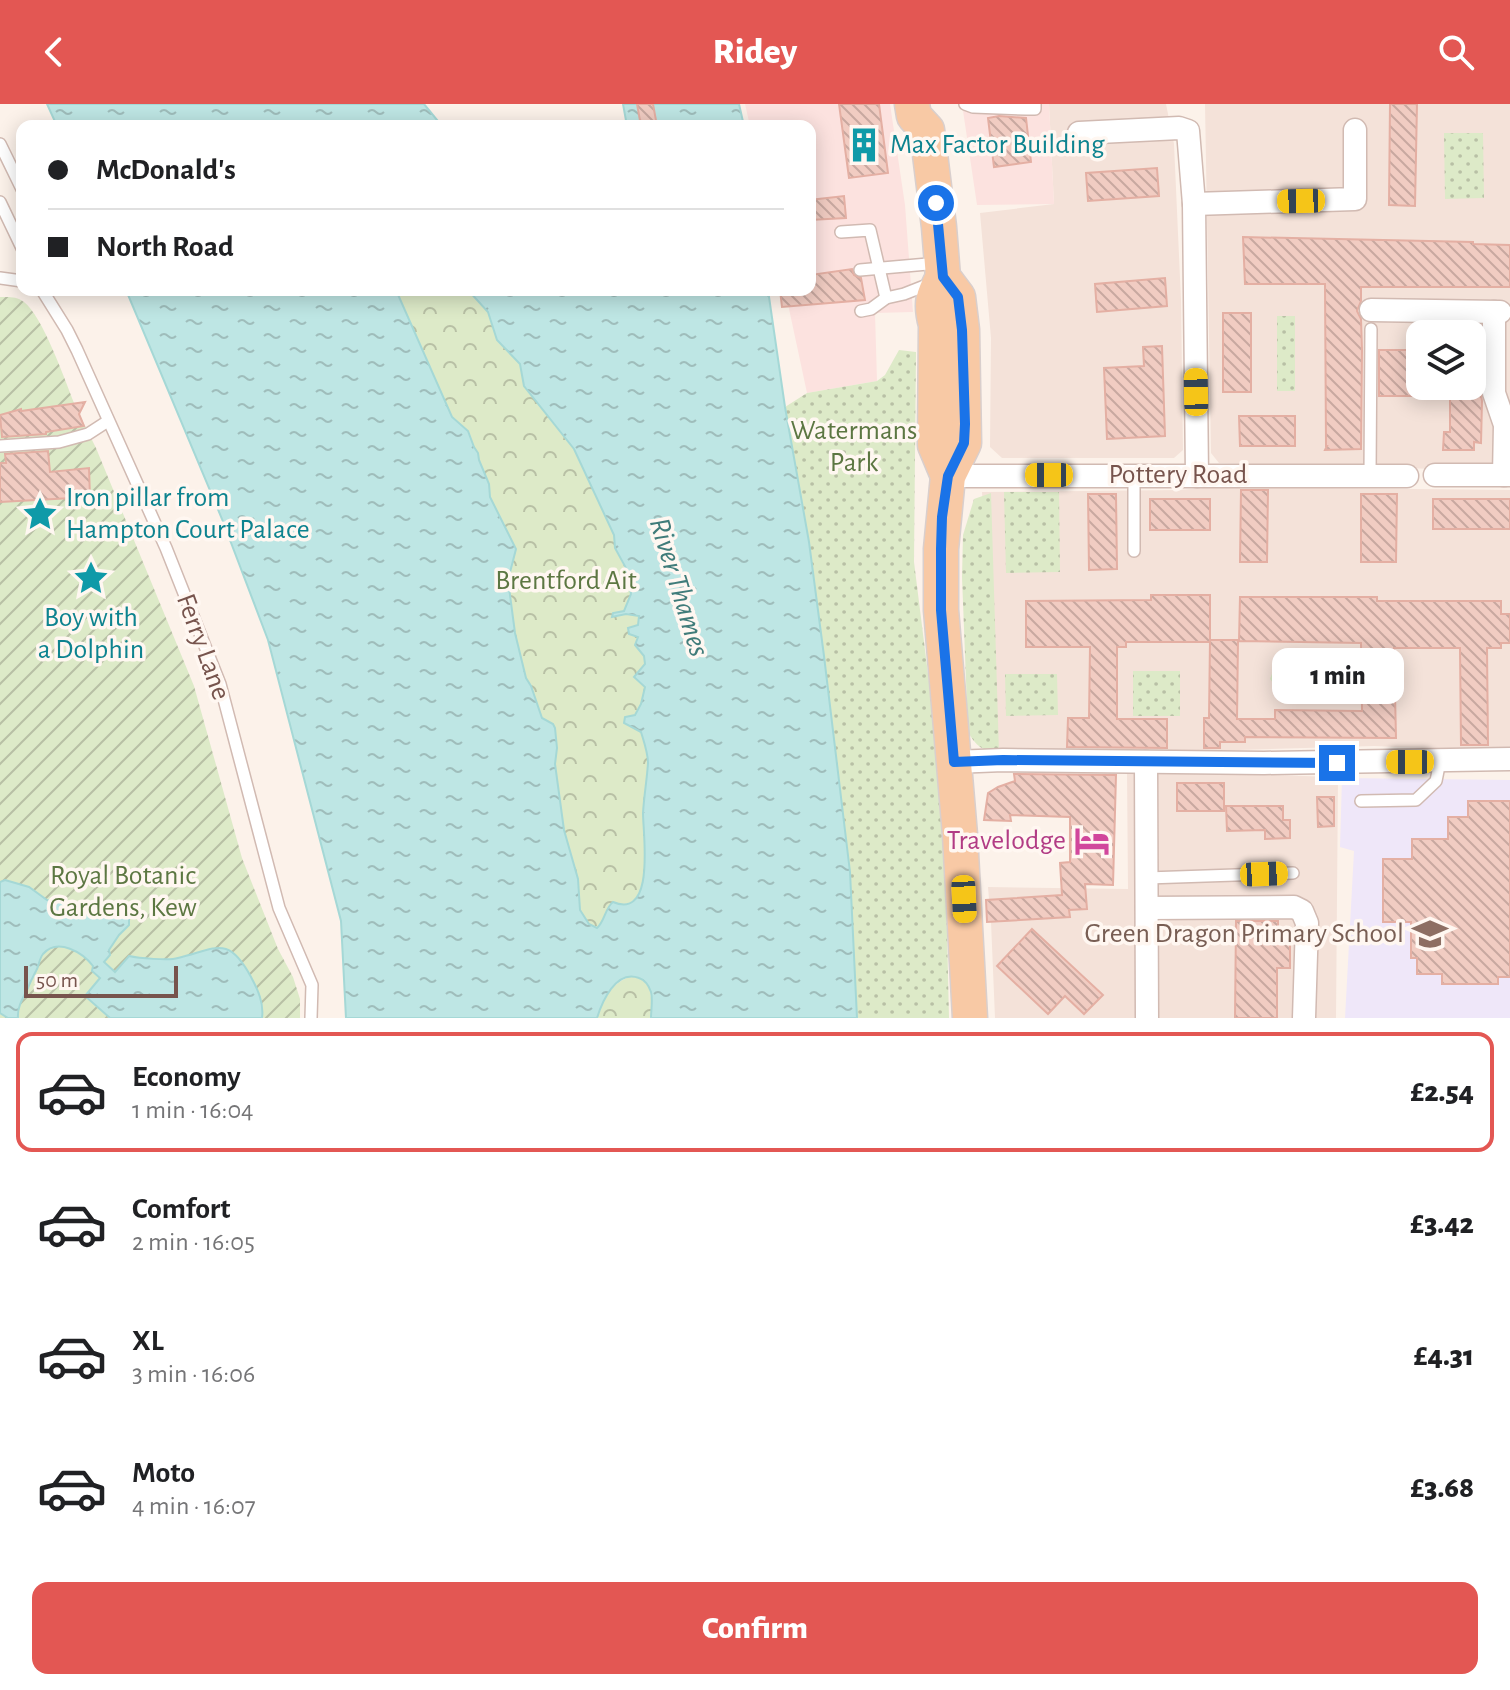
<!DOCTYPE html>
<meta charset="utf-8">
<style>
:root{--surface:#fff;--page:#f2f2f2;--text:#202124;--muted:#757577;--line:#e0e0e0;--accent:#e35753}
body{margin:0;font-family:"Alegreya Sans",sans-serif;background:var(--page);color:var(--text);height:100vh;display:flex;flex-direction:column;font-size:30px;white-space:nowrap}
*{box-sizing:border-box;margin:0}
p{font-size:26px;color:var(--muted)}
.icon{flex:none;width:44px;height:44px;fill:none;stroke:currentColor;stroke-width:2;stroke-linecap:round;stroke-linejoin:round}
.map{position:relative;height:914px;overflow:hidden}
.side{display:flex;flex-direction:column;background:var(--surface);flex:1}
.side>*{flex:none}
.banner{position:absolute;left:16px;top:16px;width:800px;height:176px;border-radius:16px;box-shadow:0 4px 20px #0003;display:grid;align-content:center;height:176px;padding:0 32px;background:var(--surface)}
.buttons{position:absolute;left:1406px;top:216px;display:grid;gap:16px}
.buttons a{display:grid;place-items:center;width:80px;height:80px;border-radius:16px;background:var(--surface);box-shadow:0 4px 20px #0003;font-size:40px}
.scale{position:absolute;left:24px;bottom:20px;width:154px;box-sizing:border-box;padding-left:8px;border:4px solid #77544d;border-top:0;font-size:22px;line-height:28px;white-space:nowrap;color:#77544d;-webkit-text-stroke:6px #fff7f1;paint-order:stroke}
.end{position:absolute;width:36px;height:36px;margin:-18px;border:10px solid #1a73e8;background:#fff;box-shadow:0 0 0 4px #fff}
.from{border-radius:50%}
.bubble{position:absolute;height:56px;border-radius:16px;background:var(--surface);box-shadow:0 4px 20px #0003;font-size:26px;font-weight:800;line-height:56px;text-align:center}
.car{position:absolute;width:24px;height:48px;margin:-24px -12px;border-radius:10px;box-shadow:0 0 6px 2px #0007;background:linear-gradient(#f5c518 24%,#345 0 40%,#f5c518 0 76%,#345 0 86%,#f5c518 0)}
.banner b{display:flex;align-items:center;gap:28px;height:76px;font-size:30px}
.banner b+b{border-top:2px solid var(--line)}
.banner i{width:20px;height:20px;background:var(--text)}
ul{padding:14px 0 0;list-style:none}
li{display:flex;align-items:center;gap:24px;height:120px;margin:0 16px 12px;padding:0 16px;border:4px solid transparent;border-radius:16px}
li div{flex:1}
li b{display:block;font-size:30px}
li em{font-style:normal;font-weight:800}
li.selected{border-color:var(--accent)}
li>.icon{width:72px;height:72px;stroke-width:1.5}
.cta{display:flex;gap:16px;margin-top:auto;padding:16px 32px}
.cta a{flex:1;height:92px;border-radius:16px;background:var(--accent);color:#fff;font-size:32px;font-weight:800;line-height:92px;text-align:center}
header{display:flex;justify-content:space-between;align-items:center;height:104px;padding:0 32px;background:var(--accent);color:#fff;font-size:36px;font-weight:800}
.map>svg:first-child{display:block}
.residential{fill:#f4e2d9;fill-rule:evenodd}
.commercial{fill:#fce2df}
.education{fill:#efe7f9}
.grass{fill:url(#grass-dots)}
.forest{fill:url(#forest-crowns)}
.garden{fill:url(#garden-furrows)}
.water{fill:url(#water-ripples);stroke:#a5d8d6;stroke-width:2}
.building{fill:url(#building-back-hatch);stroke:#e4afa3;stroke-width:2}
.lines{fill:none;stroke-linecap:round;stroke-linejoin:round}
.lane-casing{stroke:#d1bab2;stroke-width:14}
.street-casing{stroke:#d1bab2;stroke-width:25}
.primary-casing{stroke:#d9cfcd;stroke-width:37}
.lane{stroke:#fff;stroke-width:11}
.street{stroke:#fff;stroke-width:22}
.primary{stroke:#f8c9a5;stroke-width:34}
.route{stroke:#1a73e8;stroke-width:10}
.labels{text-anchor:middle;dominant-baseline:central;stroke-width:7;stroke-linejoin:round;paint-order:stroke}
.culture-label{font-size:28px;fill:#0d838f;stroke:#fff7f1;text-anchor:start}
.park-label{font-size:28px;fill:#5c7742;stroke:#fff7f1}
.street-label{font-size:28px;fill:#77544d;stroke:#fff7f1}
.hotel-label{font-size:28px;fill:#b23c85;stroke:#fff7f1;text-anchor:end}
.education-label{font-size:28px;fill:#785e54;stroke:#fff7f1;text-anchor:end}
.water-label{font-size:30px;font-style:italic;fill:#407c7a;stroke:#fff7f1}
</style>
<header><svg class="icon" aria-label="back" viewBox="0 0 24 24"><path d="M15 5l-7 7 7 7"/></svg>Ridey<svg class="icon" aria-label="search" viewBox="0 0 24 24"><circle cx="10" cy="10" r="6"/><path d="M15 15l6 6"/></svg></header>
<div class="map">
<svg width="1510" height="914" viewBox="0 0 1510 914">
<defs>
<pattern id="grass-dots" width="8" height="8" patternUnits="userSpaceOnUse" patternTransform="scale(2)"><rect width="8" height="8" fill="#ddeac8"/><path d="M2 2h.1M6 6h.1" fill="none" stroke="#b8c0a5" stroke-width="1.8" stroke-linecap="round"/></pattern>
<pattern id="forest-crowns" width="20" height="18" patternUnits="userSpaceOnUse" patternTransform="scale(2)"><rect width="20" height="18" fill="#ddeac8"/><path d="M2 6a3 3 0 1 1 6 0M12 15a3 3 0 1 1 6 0" fill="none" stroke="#b8c0a5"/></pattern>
<pattern id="garden-furrows" width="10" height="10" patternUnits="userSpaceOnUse" patternTransform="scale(2)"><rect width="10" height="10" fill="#ddeac8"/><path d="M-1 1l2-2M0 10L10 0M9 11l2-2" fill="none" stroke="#b8c0a5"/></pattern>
<pattern id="water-ripples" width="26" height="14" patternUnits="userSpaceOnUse" patternTransform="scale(2)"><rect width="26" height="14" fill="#bee6e4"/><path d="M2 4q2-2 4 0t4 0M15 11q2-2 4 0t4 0" fill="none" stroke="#9fbdbb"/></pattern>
<pattern id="building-back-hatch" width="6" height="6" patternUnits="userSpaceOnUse" patternTransform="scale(2)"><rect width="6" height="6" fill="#f1ccc2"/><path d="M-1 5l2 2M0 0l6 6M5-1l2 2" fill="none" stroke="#c8a8a0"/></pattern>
</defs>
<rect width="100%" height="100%" fill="#fcf2ea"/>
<g class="residential">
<polygon points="1049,0 1166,0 1174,40 1181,196 1183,346 1174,354 1002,354 990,343 991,234 980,109 1054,100"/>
<path d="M1205 0H1510V367L1219 359 1211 349ZM1420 230H1472V282H1420Z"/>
<polygon points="1216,383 1510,386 1510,648 1374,642 1105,650 998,649 982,388 1179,386"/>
<polygon points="1127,667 1338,673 1336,914 995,914 991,818 988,783 1128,785"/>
</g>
<g class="commercial">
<polygon points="745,0 890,0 905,101 913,208 875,209 877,277 807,289 785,186 810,186 810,22 750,22"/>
<polygon points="962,0 1049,0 1054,100 977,101"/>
</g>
<polygon class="education" points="1342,674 1510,676 1510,914 1345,914 1354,747 1340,743"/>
<g class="grass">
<polygon points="1444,29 1483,29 1484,94 1445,95"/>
<rect x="1277" y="212" width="18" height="75"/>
<polygon points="899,246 916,248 914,458 944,698 949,914 857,914 850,768 809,438 785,303 807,289 877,277 885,271"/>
<polygon points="1004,388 1059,388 1060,468 1006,469"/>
<path d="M991 389 999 648C983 648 976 642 968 628L962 473 963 431 974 395Z"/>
<rect x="1133" y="567" width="47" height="45"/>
<polygon points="1273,567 1335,567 1335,580 1274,580 1270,575"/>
<polygon points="1005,570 1057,570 1058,611 1006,612"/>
</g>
<g class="forest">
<path d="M396 186H468L488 208 497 236 520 260 525 282 574 345 614 431C615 452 631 467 631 488 631 494 626 501 624 507L613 509V513L626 510 639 512 638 521 628 524 629 529 638 532 635 541 644 552 646 582 641 600 629 622 641 628C644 638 648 649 648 659 648 675 644 692 643 709 643 731 656 814 613 798 605 804 604 817 597 825L589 820 580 806 578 775 564 726 555 660 557 644 553 620 542 614 531 582 526 575 515 530 508 476 516 445 490 393 489 379 479 356 478 349 474 343 468 327 452 313Z"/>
<path d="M632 872C655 877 651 895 651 914H597C603 895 612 878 632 872Z"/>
</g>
<path class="garden" d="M0 193C9 193 16 192 24 198 42 211 65 276 74 299L79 302V310L96 344 194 582 242 754 278 845 293 873 300 895V914H0Z"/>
<g class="water">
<polygon points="47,0 424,0 442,22 57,22"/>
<polygon points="623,0 739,0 744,22 627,22"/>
<path d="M126 186H396L452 313 468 327 474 343 478 349 479 356 489 380 490 393 516 445 508 476 515 529 526 574 531 582 542 614 553 620 555 624 557 644 555 660 564 726 578 775 580 806 589 820 597 824C605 817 605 804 613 798 656 816 643 730 643 709 644 692 647 675 648 659 648 649 644 638 641 628L624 619 625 613 635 611 641 600 645 583 634 573 645 560 644 552 635 541 638 533 629 530 628 524 638 521 639 512 626 510 612 513 613 509 624 507 631 490 626 464 615 444 614 431 574 345 524 282 520 260 497 236 488 208 468 186H768L785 303 809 438 824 552 850 768 857 914H651C651 906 653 896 651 888 649 882 645 876 639 874 616 865 602 898 597 914H346L341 817 268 536 222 415Z"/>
<path d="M5 776 29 783 47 796 99 801 124 809 129 814V821L119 831 109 846 110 851 104 858 115 868 129 852C138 854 169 857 178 854 216 845 228 830 251 873 258 886 264 899 262 914H110L85 892 100 874 92 867 93 862C83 849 58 833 43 850 39 855 39 862 36 867 33 873 30 878 28 884 23 894 17 903 18 914H8L0 909V778Z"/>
</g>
<g class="building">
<polygon points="637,0 653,0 657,22 641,22"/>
<polygon points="839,0 879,0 888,69 849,74"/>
<polygon points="1390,0 1417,0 1415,102 1389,101"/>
<polygon points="999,12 1026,14 1031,58 994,63 988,14"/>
<polygon points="1157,64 1159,92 1088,97 1086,69"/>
<polygon points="844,92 846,114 810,116 810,96"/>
<polygon points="1243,133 1473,138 1473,140 1510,141 1510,183 1361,183 1361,197 1357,207 1361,215 1362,246 1361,345 1325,346 1327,342 1326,342 1325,180 1245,180"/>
<polygon points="852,165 854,171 861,174 865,196 782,203 780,186 810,186 810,171"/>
<polygon points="1165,174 1167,202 1097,208 1095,180"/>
<rect x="1223" y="209" width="28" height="79"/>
<polygon points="1162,242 1165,332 1107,335 1104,264 1144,262 1143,243"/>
<rect x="1379" y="246" width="41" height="46"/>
<polygon points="1450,282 1480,282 1482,297 1481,339 1474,338 1474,346 1443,346 1444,328 1450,328"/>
<polygon points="85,298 79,310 84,322 46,328 46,330 2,333 0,311 21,305 21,307"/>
<polygon points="1239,312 1295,312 1295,342 1240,342"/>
<polygon points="48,347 50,368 89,364 90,393 0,398 0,359 6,359 5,350"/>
<polygon points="1241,386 1268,386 1267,458 1240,458"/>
<polygon points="1088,390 1116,390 1117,465 1089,466"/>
<polygon points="1361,390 1397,390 1396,458 1361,458"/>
<rect x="1150" y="395" width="60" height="31"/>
<rect x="1433" y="395" width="77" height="30"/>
<polygon points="1151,491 1210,491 1210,538 1126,538 1126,543 1117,543 1117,615 1167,615 1167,644 1067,643 1068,614 1089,614 1090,543 1026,543 1026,497 1151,496"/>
<polygon points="1240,493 1377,493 1377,497 1501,497 1501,510 1510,510 1510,539 1501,539 1501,544 1487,544 1488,641 1461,641 1460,544 1394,544 1396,634 1245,633 1245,638 1220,638 1220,644 1204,644 1204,614 1209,614 1210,536 1238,536 1237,615 1275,615 1275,606 1362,607 1361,539 1239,537"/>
<polygon points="1014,670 1116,671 1113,781 1085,780 1087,805 1069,806 1070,813 987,818 986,796 1062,791 1060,759 1070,758 1070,713 1010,711 1011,717 984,716 988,689 998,683 1015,677"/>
<rect x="1177" y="679" width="47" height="28"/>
<polygon points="1317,693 1334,693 1334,722 1318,723"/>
<polygon points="1468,697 1510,697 1510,873 1498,873 1498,880 1442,880 1442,870 1417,870 1417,854 1411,854 1411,818 1383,818 1383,755 1412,755 1412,735 1448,735 1448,713 1468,713"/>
<polygon points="1226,702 1283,702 1283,716 1290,716 1290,734 1265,735 1265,726 1227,727"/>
<polygon points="1236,817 1278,817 1278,838 1290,838 1290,864 1277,864 1277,914 1235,914"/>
<polygon points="1032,825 1103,891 1084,910 1065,892 1048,910 997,862"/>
</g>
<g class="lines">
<g class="lane-casing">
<g id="lane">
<polyline points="965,0 973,3 1026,5 1035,5 1035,0"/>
<polyline points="0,40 22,85"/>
<polyline points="0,98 22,144"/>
<polyline points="841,128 870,126 886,194"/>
<polyline points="860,166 939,159"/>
<polyline points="0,174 22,177"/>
<polyline points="42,186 67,226 77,246 166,444 220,580 279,804 312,881 311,914"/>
<polyline points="861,207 871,205 886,194 904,190 932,179"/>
<polyline points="0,342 59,338 88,330 108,317"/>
<polyline points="1134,371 1134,447"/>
<polyline points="1370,371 1371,225"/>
<polyline points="1361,697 1416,696 1436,677 1440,657"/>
<polyline points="1147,774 1293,769"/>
</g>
</g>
<g class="street-casing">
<g id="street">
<polyline points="1079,29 1179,24 1188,27 1194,100 1197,372"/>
<polyline points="1194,100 1355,95 1355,26"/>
<polyline points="1371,206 1500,208"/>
<polyline points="1494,208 1494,289 1505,321 1504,371"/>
<polyline points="1435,371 1510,371"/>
<polyline points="948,372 1407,372"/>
<polyline points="954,658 1003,656 1264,659 1510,655"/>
<polyline points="1146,658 1147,914"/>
<polyline points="1147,804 1294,803 1302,807 1307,819 1304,914"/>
</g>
</g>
<g class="primary-casing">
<g id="primary">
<polyline points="912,0 914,12 927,26 939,123 943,173 958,193 962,226 964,339 948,372 941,445 941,506 960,731 970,914"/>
<path d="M943 173C933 192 930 199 936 221L935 341 948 372"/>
</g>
</g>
<use href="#lane" class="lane"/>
<use href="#street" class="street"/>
<use href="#primary" class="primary"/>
</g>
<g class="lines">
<polyline class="route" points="936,99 943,173 958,193 962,226 965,320 964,339 948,372 942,413 941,445 941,506 954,658 1003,656 1337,659"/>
</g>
<defs>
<g id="building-bare" transform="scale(2.76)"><path d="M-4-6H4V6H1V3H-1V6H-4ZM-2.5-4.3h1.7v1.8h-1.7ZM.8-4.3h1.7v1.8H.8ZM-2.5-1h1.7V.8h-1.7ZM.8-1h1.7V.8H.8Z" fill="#0f9aa8" stroke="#fff7f1" stroke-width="2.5" paint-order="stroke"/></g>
<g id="sight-bare" transform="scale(2.76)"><path d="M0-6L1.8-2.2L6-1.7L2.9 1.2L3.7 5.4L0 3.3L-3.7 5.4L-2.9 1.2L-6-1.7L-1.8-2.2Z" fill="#0f9aa8" stroke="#fff7f1" stroke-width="2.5" paint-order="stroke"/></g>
<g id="hotel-bare" transform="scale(2.76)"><path d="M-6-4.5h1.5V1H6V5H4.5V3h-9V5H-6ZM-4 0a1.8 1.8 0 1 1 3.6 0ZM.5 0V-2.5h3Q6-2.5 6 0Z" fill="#d1479c" stroke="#fff7f1" stroke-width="2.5" paint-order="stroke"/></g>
<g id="school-bare" transform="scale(2.76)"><path d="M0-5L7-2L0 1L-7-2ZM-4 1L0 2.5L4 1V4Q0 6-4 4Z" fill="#8d6e63" stroke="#fff7f1" stroke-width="2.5" paint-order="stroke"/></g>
</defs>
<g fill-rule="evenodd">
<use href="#building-bare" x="864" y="41"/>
<use href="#sight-bare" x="40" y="410"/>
<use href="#sight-bare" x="91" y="474"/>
<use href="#hotel-bare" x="1092" y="737"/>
<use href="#school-bare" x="1430" y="830"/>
</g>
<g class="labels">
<g class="culture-label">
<text x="890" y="41">Max Factor Building</text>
<text x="66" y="394">Iron pillar from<tspan x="66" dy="32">Hampton Court Palace</tspan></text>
<text x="91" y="514" text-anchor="middle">Boy with<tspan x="91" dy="32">a Dolphin</tspan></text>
</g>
<g class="park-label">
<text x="854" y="327">Watermans<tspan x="854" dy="32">Park</tspan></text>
<text x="566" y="477">Brentford Ait</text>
<text x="123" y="772">Royal Botanic<tspan x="123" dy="32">Gardens, Kew</tspan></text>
</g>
<g class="street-label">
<text x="1178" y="371">Pottery Road</text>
<text transform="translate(203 543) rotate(70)">Ferry Lane</text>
</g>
<g class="hotel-label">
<text x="1066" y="737">Travelodge</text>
</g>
<g class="education-label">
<text x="1404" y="830">Green Dragon Primary School</text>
</g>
<g class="water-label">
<text transform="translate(679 483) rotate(73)">River Thames</text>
</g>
</g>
</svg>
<div class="buttons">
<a><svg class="icon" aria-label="layers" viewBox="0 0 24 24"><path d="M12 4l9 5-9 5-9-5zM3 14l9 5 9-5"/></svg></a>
</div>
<div class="scale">50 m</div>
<i class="end from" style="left:936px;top:99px"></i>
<i class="end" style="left:1337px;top:659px"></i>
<div class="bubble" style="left:1272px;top:544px;width:132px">1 min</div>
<i class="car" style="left:1301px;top:97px;rotate:269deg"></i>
<i class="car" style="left:1196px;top:288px;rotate:359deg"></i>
<i class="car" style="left:1049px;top:371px;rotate:270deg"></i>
<i class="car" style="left:1410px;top:658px;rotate:270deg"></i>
<i class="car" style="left:1264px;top:770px;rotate:88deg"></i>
<i class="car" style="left:964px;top:795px;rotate:177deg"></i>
<div class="banner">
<b><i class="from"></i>McDonald's</b>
<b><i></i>North Road</b>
</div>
</div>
<section class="side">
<ul>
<li class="selected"><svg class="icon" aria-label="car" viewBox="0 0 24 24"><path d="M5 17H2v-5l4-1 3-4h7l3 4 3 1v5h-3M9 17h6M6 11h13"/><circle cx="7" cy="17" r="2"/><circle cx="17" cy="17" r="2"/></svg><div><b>Economy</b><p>1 min · 16:04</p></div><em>£2.54</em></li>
<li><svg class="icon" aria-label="car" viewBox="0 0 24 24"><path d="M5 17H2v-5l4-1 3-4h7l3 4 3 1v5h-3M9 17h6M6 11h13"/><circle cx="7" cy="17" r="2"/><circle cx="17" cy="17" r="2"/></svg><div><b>Comfort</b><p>2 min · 16:05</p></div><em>£3.42</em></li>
<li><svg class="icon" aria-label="car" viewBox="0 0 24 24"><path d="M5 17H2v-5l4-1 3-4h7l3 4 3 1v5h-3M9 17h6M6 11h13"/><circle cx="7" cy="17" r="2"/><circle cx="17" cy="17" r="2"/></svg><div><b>XL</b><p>3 min · 16:06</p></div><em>£4.31</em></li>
<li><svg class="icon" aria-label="car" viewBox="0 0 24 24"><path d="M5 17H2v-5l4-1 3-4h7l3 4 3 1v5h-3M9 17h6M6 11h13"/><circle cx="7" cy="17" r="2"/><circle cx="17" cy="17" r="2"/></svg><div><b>Moto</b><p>4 min · 16:07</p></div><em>£3.68</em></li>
</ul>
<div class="cta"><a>Confirm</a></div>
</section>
